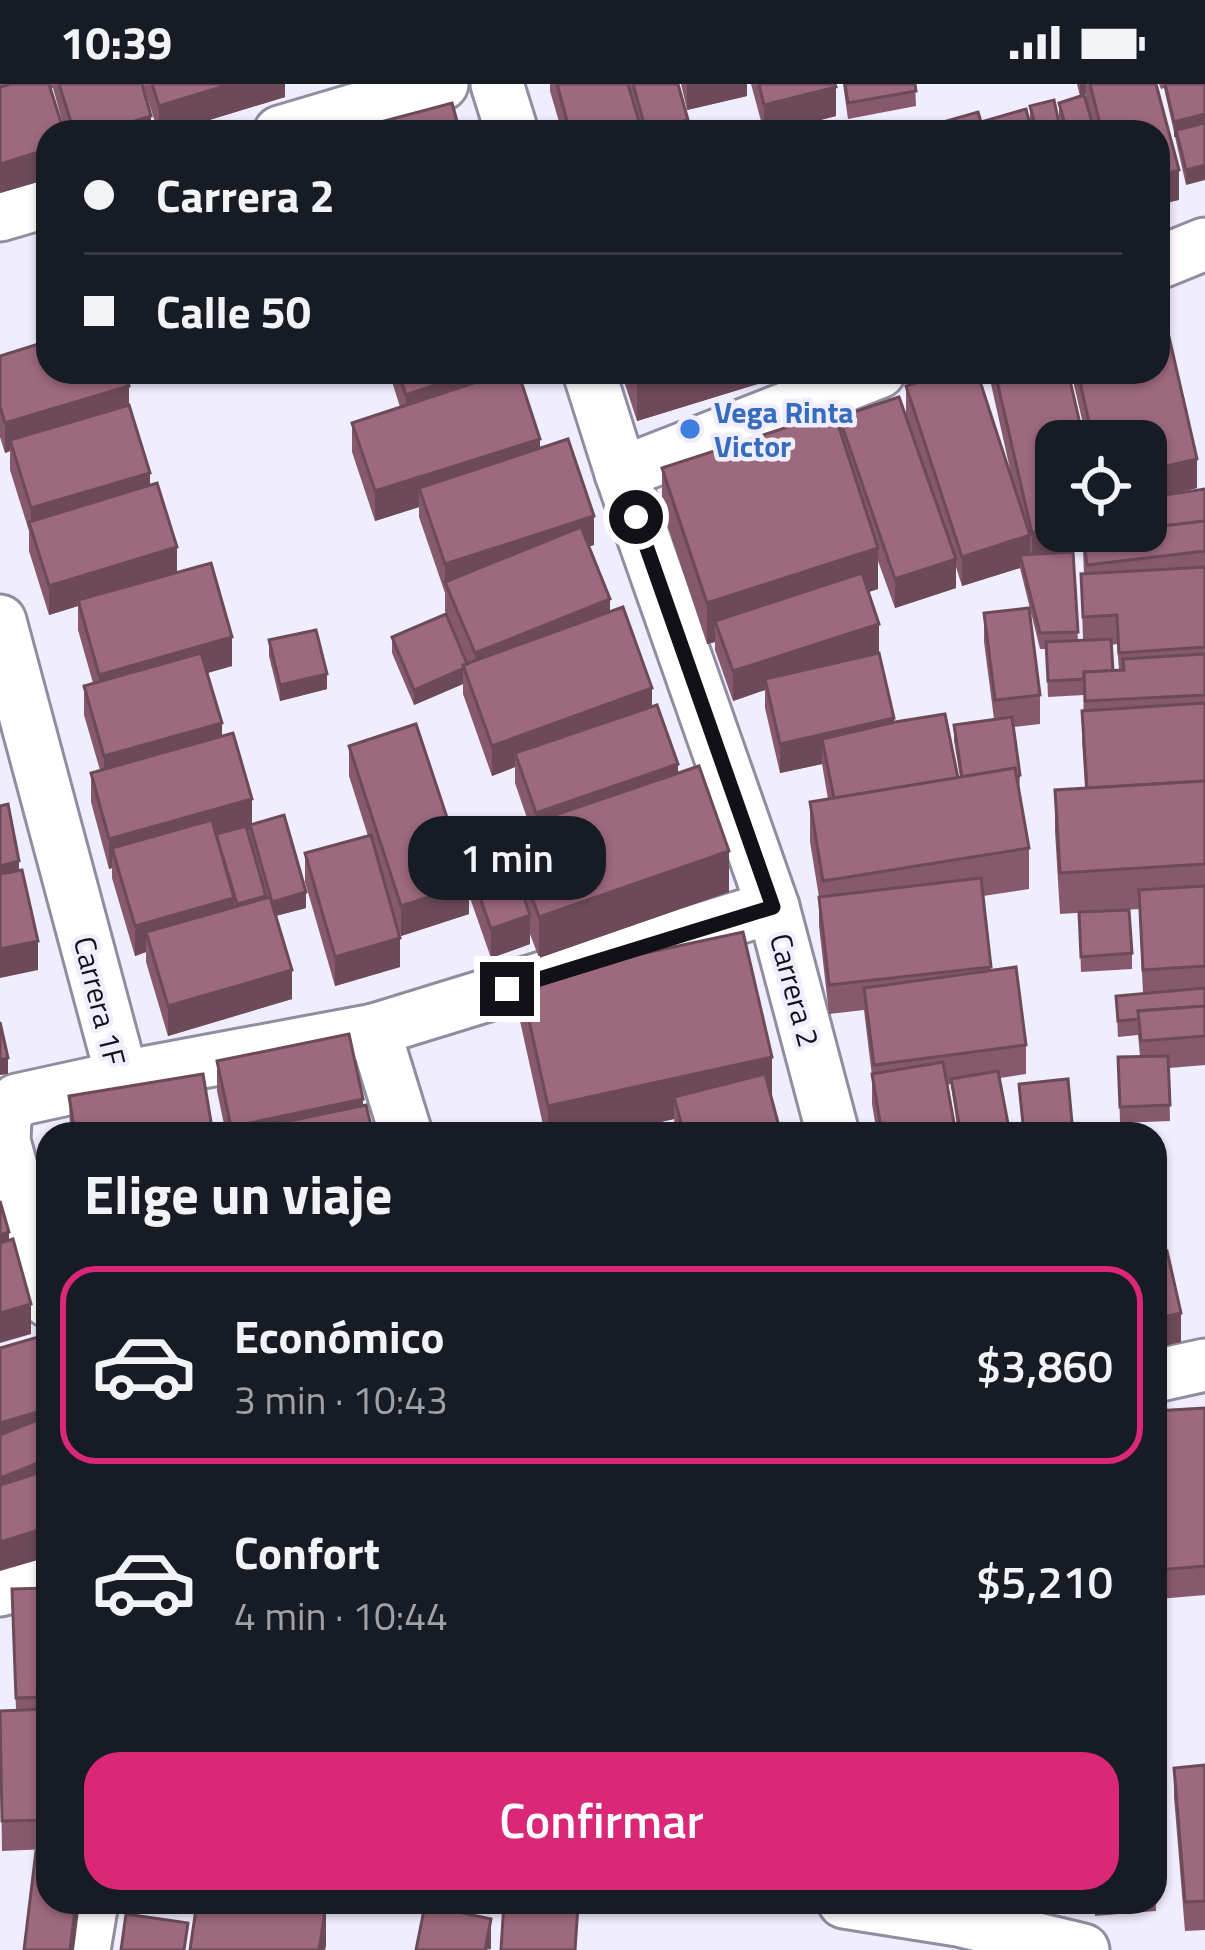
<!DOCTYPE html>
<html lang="es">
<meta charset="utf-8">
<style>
:root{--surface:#171b24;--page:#20242c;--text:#f1f3f6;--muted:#9ea1a6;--line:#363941;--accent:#db2777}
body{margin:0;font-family:"Titillium Web",sans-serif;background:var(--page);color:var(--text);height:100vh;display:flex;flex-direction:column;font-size:45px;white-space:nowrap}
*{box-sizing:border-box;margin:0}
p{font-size:39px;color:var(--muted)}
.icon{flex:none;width:66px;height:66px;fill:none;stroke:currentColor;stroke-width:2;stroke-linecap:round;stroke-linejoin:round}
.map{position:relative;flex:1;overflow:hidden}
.details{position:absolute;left:36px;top:1038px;width:1131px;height:792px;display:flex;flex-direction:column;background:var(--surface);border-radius:36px;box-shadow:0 3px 9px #0004}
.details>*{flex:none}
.hud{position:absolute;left:36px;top:36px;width:1134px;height:264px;border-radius:36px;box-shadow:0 3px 9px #0004;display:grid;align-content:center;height:264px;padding:0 48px;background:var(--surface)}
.tools{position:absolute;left:1035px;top:336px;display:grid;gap:24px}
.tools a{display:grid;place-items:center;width:132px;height:132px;border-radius:24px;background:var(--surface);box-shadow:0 3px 9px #0004;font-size:60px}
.end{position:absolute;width:54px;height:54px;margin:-27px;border:15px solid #121118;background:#fff;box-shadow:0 0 0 6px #fff}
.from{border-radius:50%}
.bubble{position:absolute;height:84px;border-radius:36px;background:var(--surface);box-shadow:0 3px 9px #0004;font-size:39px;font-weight:600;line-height:84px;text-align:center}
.hud b{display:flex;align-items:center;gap:42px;height:114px;font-size:45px}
.hud b+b{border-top:3px solid var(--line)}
.hud i{width:30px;height:30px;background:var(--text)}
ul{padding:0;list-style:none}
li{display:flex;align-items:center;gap:36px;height:198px;margin:0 24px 18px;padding:0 24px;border:6px solid transparent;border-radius:36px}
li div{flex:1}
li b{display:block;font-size:45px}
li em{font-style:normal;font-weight:600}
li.current{border-color:var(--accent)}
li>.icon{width:108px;height:108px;stroke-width:1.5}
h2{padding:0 48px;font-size:54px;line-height:144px}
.button{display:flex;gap:24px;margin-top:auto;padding:24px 48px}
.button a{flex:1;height:138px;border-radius:36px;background:var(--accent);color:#fff;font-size:48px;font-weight:600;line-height:138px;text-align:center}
.status{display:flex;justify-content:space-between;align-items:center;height:84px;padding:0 60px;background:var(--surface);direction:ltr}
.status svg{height:33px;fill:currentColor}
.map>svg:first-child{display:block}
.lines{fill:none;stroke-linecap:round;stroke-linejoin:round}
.minor-casing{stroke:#918da1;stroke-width:57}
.minor{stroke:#fff;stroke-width:51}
.wall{fill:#865a6c;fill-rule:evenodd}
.shaded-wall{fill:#6d4a58}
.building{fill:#9c697d;stroke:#6d4a58;stroke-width:3}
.route{stroke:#121118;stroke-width:15}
.shop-dot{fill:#3f7fe0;stroke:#f0edfe;stroke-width:4.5}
.labels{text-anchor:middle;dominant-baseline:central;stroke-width:9;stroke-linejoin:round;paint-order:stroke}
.shop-label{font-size:30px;font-weight:bold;fill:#366cbe;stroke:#f0edfe;text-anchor:start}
.street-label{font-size:30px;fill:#121118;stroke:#f0edfe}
</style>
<div class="status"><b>10:39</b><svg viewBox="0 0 49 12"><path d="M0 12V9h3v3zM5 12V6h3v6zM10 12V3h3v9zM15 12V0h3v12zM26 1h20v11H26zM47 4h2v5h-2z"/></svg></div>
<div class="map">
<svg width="1205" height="1866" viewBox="0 0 1205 1866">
<rect width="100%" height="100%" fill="#f0edfe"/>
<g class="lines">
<g class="minor-casing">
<g id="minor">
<polyline points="497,0 512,48"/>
<polyline points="280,48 442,0"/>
<polyline points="0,131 48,117"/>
<polyline points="1158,179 1205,160"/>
<polyline points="589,288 621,389 773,823 833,1050"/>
<polyline points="621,389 879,288"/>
<polyline points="0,537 122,993"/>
<polyline points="374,946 406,1050"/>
<polyline points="48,1217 4,1057 5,1032 17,1016 122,993 374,946 773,823"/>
<polyline points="1155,1292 1205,1281"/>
<polyline points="0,1506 48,1493"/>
<polyline points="844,1818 958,1836 1083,1866"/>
<polyline points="84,1866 92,1818"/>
</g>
</g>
<use href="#minor" class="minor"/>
</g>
<g class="wall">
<polygon points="0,0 142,0 151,48 65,48 53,4 50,5 48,95 0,109"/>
<polygon points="143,0 285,0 285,13 170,48 158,48"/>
<polygon points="550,0 678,0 688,48 562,48 550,7"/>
<polygon points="681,0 747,0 747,12 687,26"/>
<polygon points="751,0 835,0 836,32 774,48 764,48"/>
<polygon points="843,0 915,0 916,22 848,35"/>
<polygon points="1077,0 1156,0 1179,116 1158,48 1063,48 1059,34 1059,19 1086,16 1086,10 1080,12"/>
<polygon points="1159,0 1205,0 1186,101 1164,4 1161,5"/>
<polygon points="1030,22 1061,48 1033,48 1030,37"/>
<polygon points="0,272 129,321 150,401 177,489 232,582 207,589 222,652 252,740 306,824 275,832 292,915 168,952 146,878 146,868 135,872 112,794 112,784 109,785 91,718 91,689 100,686 84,631 84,602 93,599 78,546 78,522 49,531 29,467 29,447 10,386 10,367 5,369 0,353"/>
<polygon points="389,288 518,288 540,364 594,461 589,462 610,527 729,808 539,874 530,850 530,860 491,874 469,811 469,830 401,852 387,808 400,883 335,902 305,798 305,769 368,752 349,692 349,662 460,774 460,756 508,769 508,747 529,740 515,699 515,683 492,692 463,610 463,600 414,621 392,569 392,553 451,542 445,527 445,509 419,433 419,423 375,437 352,368 352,339 400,323"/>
<polygon points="621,288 797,288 637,337"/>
<path d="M991 288H1068L1102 449 1107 447H1146V357H1087L1071 288H1158L1197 404 1172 410 1205 407V981L1169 984 1170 1037 1120 1039 1118 973 1140 972 1138 951 1118 953 1116 912 1143 910 1139 825 1060 830 1055 747V706L1085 704 1082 656 1084 611 1048 613 1046 565H1040L1020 484 962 502 956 483V504L895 524 878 477V505L868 508 879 569 894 638 960 693 954 657V641L994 635 984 558V529L1040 611V640L1013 643 1020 691 1019 707 1029 764V805L983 812 991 887 1026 961V990L1000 994 1010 1050H958L951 1000 947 1001 956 1050H877L872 1020V992L864 926 829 930 819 842V813L810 758V718L828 715 822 680 780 689 765 624V606L733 617 715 566V558L707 560 662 425V384L839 343V333L906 331V302L1014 403 991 300ZM1083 466 1084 490H1081L1083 556 1078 557 1073 468ZM1117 560 1119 586 1113 587 1111 561Z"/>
<polygon points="269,556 327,605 280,617 269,572"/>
<polygon points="1079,828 1132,869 1132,885 1081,888"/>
<polygon points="520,896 772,1014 781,1050 676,1050 674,1035 606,1050 545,1050 520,937"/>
<polygon points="217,977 363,1022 226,1050 217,1007"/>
<polygon points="69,1012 213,1050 70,1050"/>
<polygon points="1205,1324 1205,1511 1159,1515 1155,1468 1155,1327"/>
<polygon points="48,1504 48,1765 2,1767 0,1627 16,1626 12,1505"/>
<polygon points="1205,1681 1205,1846 1185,1847 1174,1713 1174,1684"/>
<polygon points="1155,1689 1158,1720 1158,1750 1155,1750"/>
<polygon points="1155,1781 1156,1827 1095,1832 1094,1818 1155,1818"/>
<polygon points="395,1818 477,1818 477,1828 395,1827"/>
<polygon points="997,1818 1078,1818 1078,1820"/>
</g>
<g class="shaded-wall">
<polygon points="231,0 285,0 285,13 170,48 159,48 159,22"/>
<polygon points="687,0 747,0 747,12 687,26"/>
<polygon points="1080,0 1086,0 1086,10 1080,12"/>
<polygon points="836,3 836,32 774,48 764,48 764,21"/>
<polygon points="1205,30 1205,45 1176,46 1176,53 1174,53 1174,38"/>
<polygon points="151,32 151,48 100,48"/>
<polygon points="688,36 688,48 646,48 646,47"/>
<polygon points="48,65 48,95 0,109 0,80"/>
<polygon points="1205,81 1205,96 1186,101 1186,86"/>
<polygon points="1179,86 1179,116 1158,121 1158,92"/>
<polygon points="474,288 513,288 406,340 406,311"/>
<polygon points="664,288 797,288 637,337 637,296"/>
<polygon points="129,302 129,331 10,356 10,367 5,369 5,339"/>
<polygon points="540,355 540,384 419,404 419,423 375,437 375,407"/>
<polygon points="1197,375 1197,404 1146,416 1146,387"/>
<polygon points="150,389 150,418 31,445 31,424"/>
<polygon points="594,432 594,461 449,508 445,498 445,509 445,480"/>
<polygon points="1056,443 1056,447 1102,447 1102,462 1083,451 1083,466 1032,478 1032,449"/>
<polygon points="1030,451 1030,481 1020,471 1020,484 962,502 962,473"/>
<polygon points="177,463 177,492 78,516 78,522 49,531 49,502"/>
<polygon points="878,464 878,505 722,556 715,537 715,558 707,560 707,519"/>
<polygon points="956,475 956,504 895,524 895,495"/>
<polygon points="610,515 610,544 475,599 475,569"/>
<polygon points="879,540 879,570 765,595 765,606 733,617 733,587"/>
<polygon points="232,553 232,582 99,620 99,591"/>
<polygon points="463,585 463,600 414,621 414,606"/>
<polygon points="327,590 327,605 280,617 280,601"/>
<polygon points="652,604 652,633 515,669 515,683 492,692 492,662"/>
<polygon points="894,634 894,663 822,655 822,680 780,689 780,660"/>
<polygon points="222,639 222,668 104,701 104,672"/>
<polygon points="678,680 678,710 536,758 536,729"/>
<polygon points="252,715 252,744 217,754 112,764 112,784 109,785 109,755"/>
<polygon points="729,767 729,808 539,874 539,833"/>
<polygon points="19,777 19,807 0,811 0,782"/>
<polygon points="469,800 469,830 401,852 401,822"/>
<polygon points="306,808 306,824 272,833 272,818"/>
<polygon points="234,814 234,843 146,848 146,868 135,872 135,842"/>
<polygon points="530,831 530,860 491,874 491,845"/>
<polygon points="400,854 400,883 335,902 335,873"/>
<polygon points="38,857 38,886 0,894 0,865"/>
<polygon points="292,886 292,915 168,952 168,922"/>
<polygon points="772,973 772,1014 674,1013 674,1035 606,1050 548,1050 548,1022"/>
<polygon points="8,974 8,990 0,991 0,976"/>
<polygon points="363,1015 363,1045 231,1050 231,1043"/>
<polygon points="9,1148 9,1178 0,1180 0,1151"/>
<polygon points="31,1220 31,1250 0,1259 0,1229"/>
<polygon points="1181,1229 1181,1258 1155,1264 1155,1235"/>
<polygon points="48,1325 48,1354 0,1368 0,1339"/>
<polygon points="48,1375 48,1405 0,1423 0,1394"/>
<polygon points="48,1443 48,1473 0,1487 0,1458"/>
<polygon points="76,1818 80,1818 74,1866 70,1866"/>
<polygon points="326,1821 326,1862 325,1866 319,1866"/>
<polygon points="491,1835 491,1865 485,1866"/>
</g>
<g class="building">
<polygon points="11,0 49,0 64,48 48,48 48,65 0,80 0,3"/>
<polygon points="59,0 142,0 151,32 100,48 74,48"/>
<polygon points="152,0 231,0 159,22"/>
<polygon points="557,0 628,0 642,48 570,48"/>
<polygon points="633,0 678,0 688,36 646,47"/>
<polygon points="759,0 835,0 836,3 764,21"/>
<polygon points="845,0 915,0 916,7 848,19"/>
<polygon points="1090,0 1156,0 1179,86 1158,92 1158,48 1102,48"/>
<polygon points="1165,0 1205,0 1205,30 1174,38"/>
<polygon points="1084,11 1095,48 1067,48 1059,19"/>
<polygon points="1054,16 1061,48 1037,48 1030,22"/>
<polygon points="452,19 460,48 343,48"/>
<polygon points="1026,25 1032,48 984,48 981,38"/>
<polygon points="978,28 984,48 923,48 922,44"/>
<polygon points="1205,39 1205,81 1186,86 1176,46"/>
<polygon points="1164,231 1197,375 1146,387 1146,357 1093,357 1078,288 1158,288 1158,232"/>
<polygon points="48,257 48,288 125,288 129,302 5,339 0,323 0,272"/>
<polygon points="398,288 474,288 406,311"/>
<polygon points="507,288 518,288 540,355 375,407 352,339"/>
<polygon points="635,288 664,288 637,296"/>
<polygon points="949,288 977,288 1030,451 962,473 906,302"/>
<polygon points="995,288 1068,288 1084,357 1056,357 1056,443 1032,449"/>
<polygon points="899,313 956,475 895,495 839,333"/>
<polygon points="129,321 150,389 31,424 10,356"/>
<polygon points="834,328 878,464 707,519 662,384"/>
<polygon points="568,355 594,432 445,480 419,404"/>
<polygon points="157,399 177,463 49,502 29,438"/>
<polygon points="1205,405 1205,437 1146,444 1146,414"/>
<polygon points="1205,437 1205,467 1087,481 1083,451 1118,447 1146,447 1146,444"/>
<polygon points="581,443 610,515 475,569 445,498"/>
<polygon points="1073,468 1078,548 1040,549 1020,471"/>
<polygon points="211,479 232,553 99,591 78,516"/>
<polygon points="1205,483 1205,563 1119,569 1117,531 1083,533 1081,490"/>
<polygon points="862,489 879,540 733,587 715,537"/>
<polygon points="623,523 652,604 492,662 463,581"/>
<polygon points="1029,524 1040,611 995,616 984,529"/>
<polygon points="446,530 467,580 463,581 464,584 414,606 392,553"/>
<polygon points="316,546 327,590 280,601 269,556"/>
<polygon points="1111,555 1113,587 1084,588 1084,595 1048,597 1046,558"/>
<polygon points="201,569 222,639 104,672 84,602"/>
<polygon points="879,569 894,634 780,660 765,595"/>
<polygon points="1205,570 1205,611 1085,617 1084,588 1124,586 1123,575"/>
<polygon points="1205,619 1205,697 1087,704 1082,627"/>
<polygon points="657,621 678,680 536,729 515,669"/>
<polygon points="945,630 958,694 834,714 822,655 895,638"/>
<polygon points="1012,633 1020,691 1016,692 1015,684 962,693 954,641"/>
<polygon points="416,640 469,800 401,822 349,662"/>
<polygon points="233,649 252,715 109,755 91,689"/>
<polygon points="699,682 729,767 539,833 508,747"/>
<polygon points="1015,684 1029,764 823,797 810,718"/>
<polygon points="1205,697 1205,780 1060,789 1055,706"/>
<polygon points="8,720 19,777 0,782 0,722"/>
<polygon points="284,731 306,808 272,818 250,741"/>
<polygon points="212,736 234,814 135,842 112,764"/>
<polygon points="246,742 266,812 237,820 216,750"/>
<polygon points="499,743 530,831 491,845 460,756"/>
<polygon points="371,751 400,854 335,873 305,769"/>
<polygon points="22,786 38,857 0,865 0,790"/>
<polygon points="981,794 991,883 829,901 819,813"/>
<polygon points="1205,802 1205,882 1143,886 1139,806"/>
<polygon points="270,813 292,886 168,922 146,848"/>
<polygon points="1129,826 1132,869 1081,873 1079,828"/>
<polygon points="743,848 772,973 548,1022 520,896"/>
<polygon points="1016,883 1026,961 874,981 864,904"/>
<polygon points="1205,904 1205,922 1138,927 1139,935 1118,937 1116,912"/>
<polygon points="1205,922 1205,952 1141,957 1138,927"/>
<polygon points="0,938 8,974 0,976"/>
<polygon points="349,950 363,1015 231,1043 217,977"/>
<polygon points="1168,972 1170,1021 1120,1023 1118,973"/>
<polygon points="943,978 956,1050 882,1050 872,990"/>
<polygon points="998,987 1010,1050 961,1050 951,995"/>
<polygon points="203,990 213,1050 75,1050 69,1012"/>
<polygon points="765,990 781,1050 684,1050 674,1013"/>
<polygon points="1068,995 1073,1050 1024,1050 1019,1000"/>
<polygon points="366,1021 373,1050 226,1050"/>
<polygon points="573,1044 575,1050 546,1050"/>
<polygon points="0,1117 9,1148 0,1151"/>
<polygon points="13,1155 31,1220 0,1229 0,1159"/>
<polygon points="1167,1167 1181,1229 1155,1235 1155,1170"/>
<polygon points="38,1253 48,1290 48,1325 0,1339 0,1264"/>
<polygon points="1205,1324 1205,1482 1159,1486 1155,1438 1155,1327"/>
<polygon points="42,1334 48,1348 48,1375 0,1394 0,1351"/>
<polygon points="48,1386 48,1443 0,1458 0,1401"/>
<polygon points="48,1504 48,1613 16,1614 12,1505"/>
<polygon points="48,1625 48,1736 2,1737 0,1627"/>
<polygon points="1205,1681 1205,1817 1185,1818 1174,1684"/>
<polygon points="36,1767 48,1768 48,1818 76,1818 70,1866 24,1866"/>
<polygon points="197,1818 303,1818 326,1821 319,1866 190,1866"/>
<polygon points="504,1818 578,1822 575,1866 501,1866"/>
<polygon points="425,1821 491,1835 485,1866 416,1866"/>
<polygon points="126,1830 188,1839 184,1866 121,1866"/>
</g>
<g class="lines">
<polyline class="route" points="507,905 773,823 636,433"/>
</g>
<circle class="shop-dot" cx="690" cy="345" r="12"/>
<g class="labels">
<g class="shop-label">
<text x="714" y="328">Vega Rinta<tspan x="714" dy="34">Victor</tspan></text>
</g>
<g class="street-label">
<text transform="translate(795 906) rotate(75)">Carrera 2</text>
<text transform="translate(100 917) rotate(76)">Carrera 1F</text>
</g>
</g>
</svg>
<div class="tools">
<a><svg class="icon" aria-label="locate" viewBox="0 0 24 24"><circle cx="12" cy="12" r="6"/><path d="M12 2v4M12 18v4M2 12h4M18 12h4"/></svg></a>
</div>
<i class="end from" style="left:636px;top:433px"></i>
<i class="end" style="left:507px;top:905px"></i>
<div class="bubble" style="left:408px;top:732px;width:198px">1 min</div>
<div class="hud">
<b><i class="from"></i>Carrera 2</b>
<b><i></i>Calle 50</b>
</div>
<section class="details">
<h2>Elige un viaje</h2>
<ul>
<li class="current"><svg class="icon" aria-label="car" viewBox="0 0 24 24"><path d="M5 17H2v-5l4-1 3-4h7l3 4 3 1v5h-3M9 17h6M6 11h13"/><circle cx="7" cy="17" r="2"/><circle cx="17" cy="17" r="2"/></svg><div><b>Económico</b><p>3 min · 10:43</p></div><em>$3,860</em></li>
<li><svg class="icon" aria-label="car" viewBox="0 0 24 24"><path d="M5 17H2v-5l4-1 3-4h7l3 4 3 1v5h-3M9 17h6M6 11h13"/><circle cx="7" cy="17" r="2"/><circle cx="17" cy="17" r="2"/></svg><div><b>Confort</b><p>4 min · 10:44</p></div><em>$5,210</em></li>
</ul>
<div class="button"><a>Confirmar</a></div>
</section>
</div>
